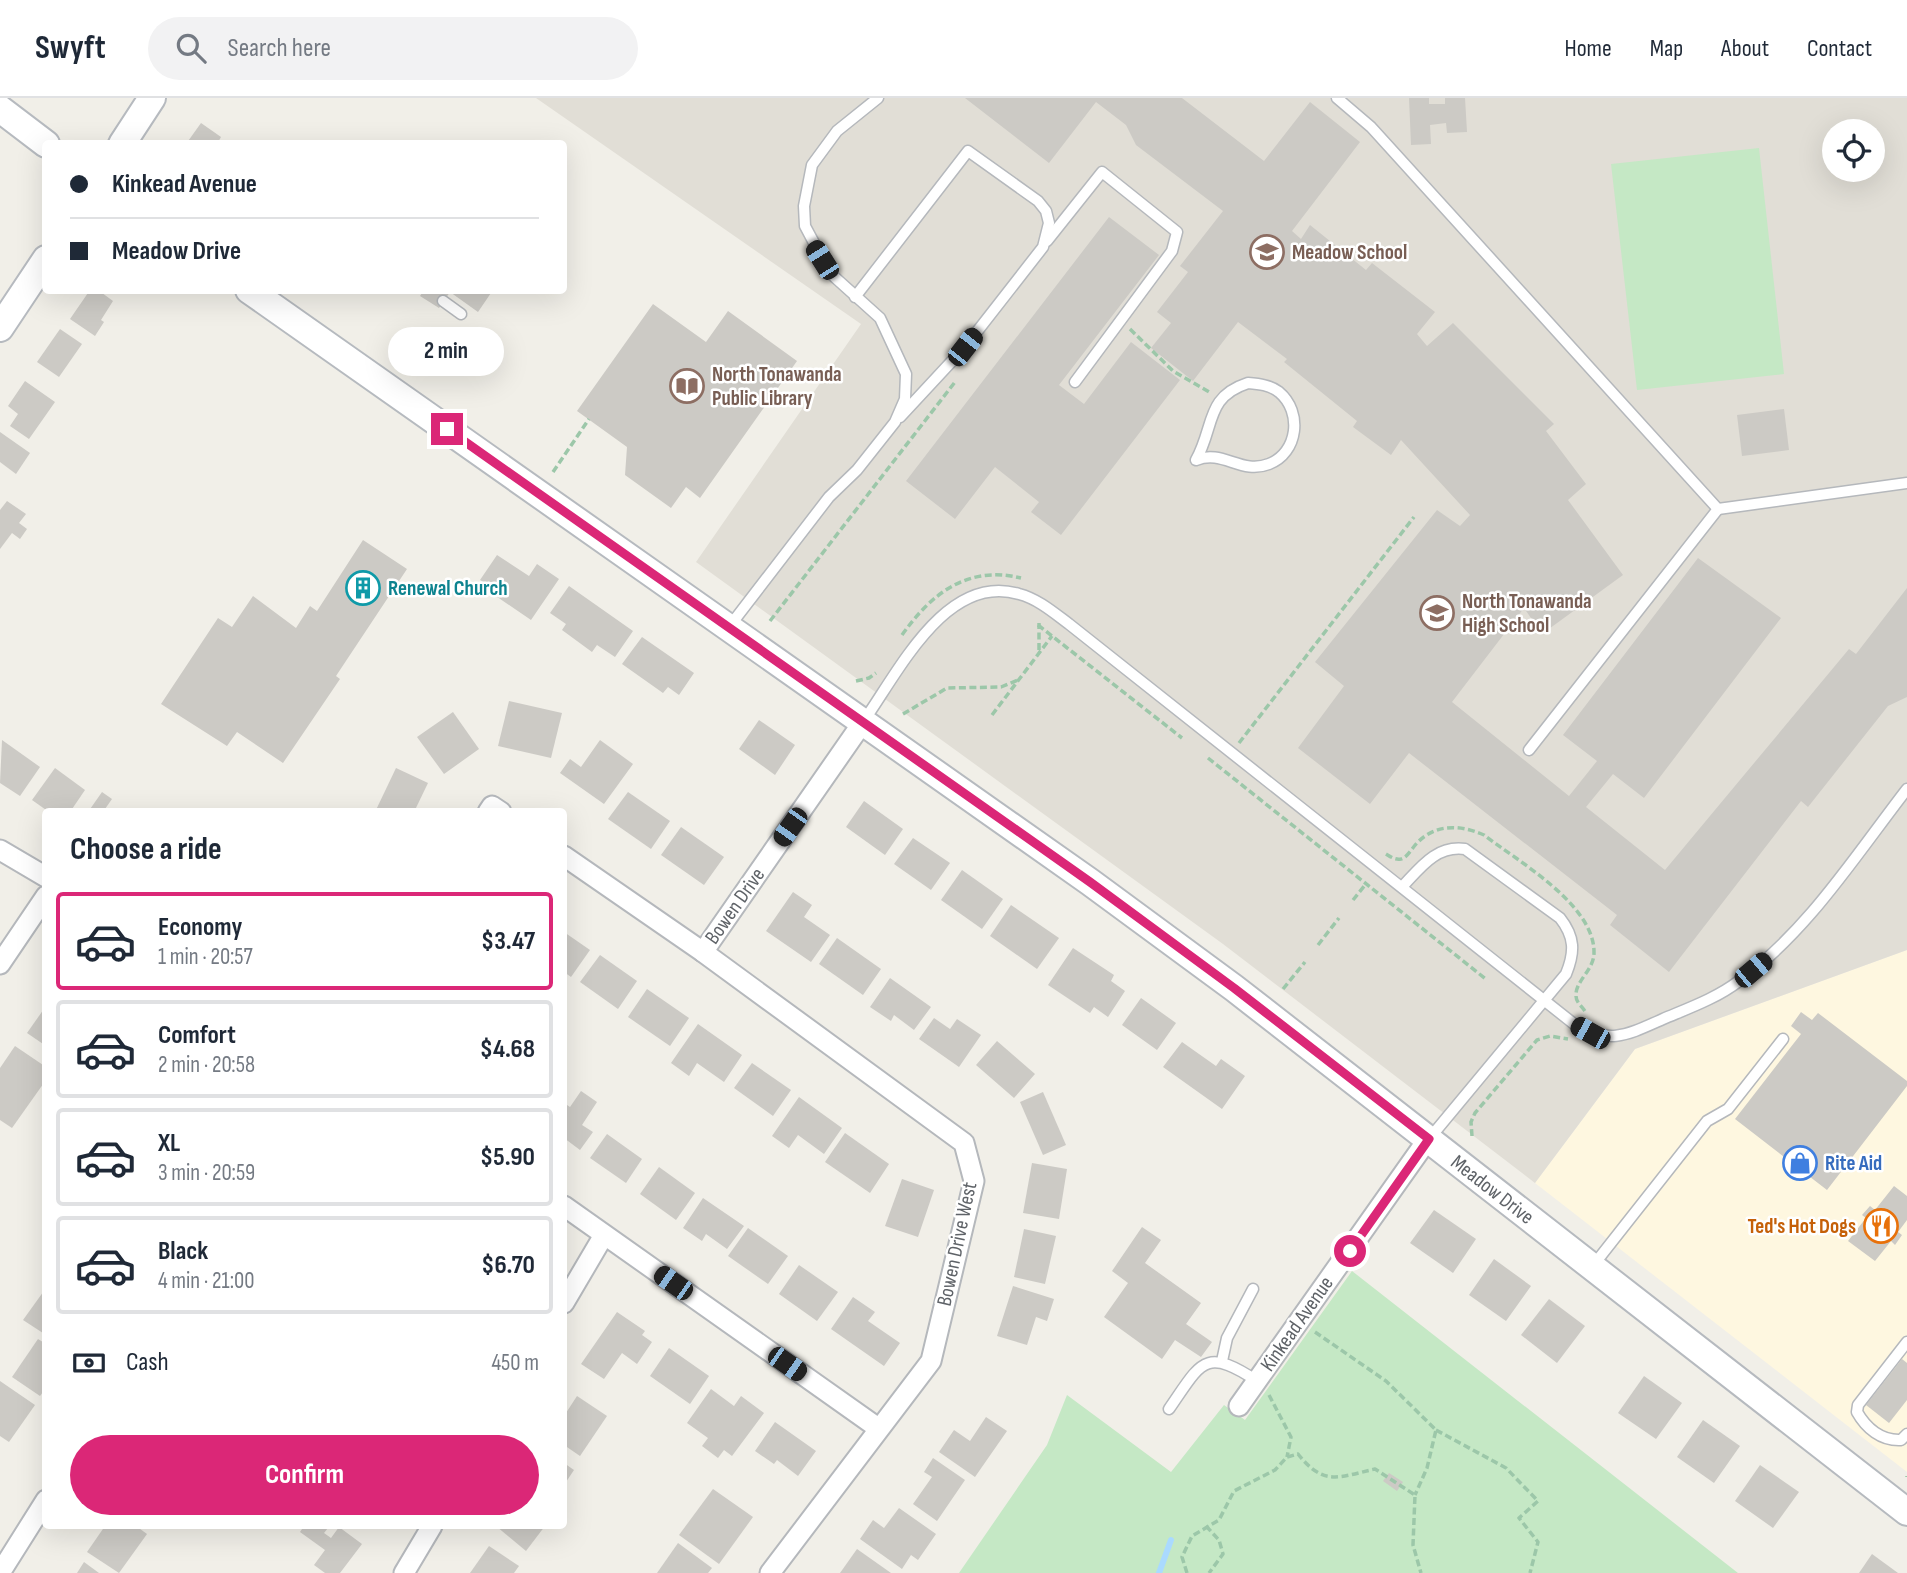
<!DOCTYPE html>
<meta charset="utf-8">
<style>
:root{--surface:#fff;--page:#f2f2f3;--text:#1f2937;--muted:#747a83;--line:#e0e1e3;--accent:#db2777}
body{margin:0;font-family:"Sofia Sans Condensed",sans-serif;background:var(--page);color:var(--text);height:100vh;display:flex;flex-direction:column;font-size:26px;white-space:nowrap}
*{box-sizing:border-box;margin:0}
p{font-size:23px;color:var(--muted)}
.icon{flex:none;width:38px;height:38px;fill:none;stroke:currentColor;stroke-width:2;stroke-linecap:round;stroke-linejoin:round}
.map{position:relative;flex:1;overflow:hidden}
.sheet{position:absolute;left:42px;top:710px;width:525px;height:721px;display:flex;flex-direction:column;background:var(--surface);border-radius:7px;box-shadow:0 7px 28px #0002}
.sheet>*{flex:none}
.hud{position:absolute;left:42px;top:42px;width:525px;height:154px;border-radius:7px;box-shadow:0 7px 28px #0002;display:grid;align-content:center;height:154px;padding:0 28px;background:var(--surface)}
.fabs{position:absolute;left:1822px;top:21px;display:grid;gap:14px}
.fabs a{display:grid;place-items:center;width:63px;height:63px;border-radius:50%;background:var(--surface);box-shadow:0 7px 28px #0002;font-size:35px}
.end{position:absolute;width:32px;height:32px;margin:-16px;border:9px solid #db2777;background:#fff;box-shadow:0 0 0 4px #fff}
.from{border-radius:50%}
.bubble{position:absolute;height:49px;border-radius:24px;background:var(--surface);box-shadow:0 7px 28px #0002;font-size:23px;font-weight:700;line-height:49px;text-align:center}
.car{position:absolute;width:21px;height:42px;margin:-21px -10px;border-radius:9px;box-shadow:0 0 5px 2px #0007;background:linear-gradient(#222 24%,#8ab4d8 0 40%,#222 0 76%,#8ab4d8 0 86%,#222 0)}
.hud b{display:flex;align-items:center;gap:24px;height:66px;font-size:26px}
.hud b+b{border-top:2px solid var(--line)}
.hud i{width:18px;height:18px;background:var(--text)}
ul{padding:0;list-style:none}
li{display:flex;align-items:center;gap:21px;height:98px;margin:0 14px 10px;padding:0 14px;border:4px solid var(--line);border-radius:7px}
li div{flex:1}
li b{display:block;font-size:26px}
li em{font-style:normal;font-weight:700}
li.on{border-color:var(--accent)}
li>.icon{width:63px;height:63px;stroke-width:1.5}
h2{padding:0 28px;font-size:32px;line-height:84px}
.pay{display:flex;align-items:center;gap:18px;height:77px;padding:0 28px;font-size:26px}
.pay p{margin-inline-start:auto}
.button{display:flex;gap:14px;margin-top:auto;padding:14px 28px}
.button a{flex:1;height:80px;border-radius:42px;background:var(--accent);color:#fff;font-size:28px;font-weight:700;line-height:80px;text-align:center}
header{display:flex;align-items:center;gap:42px;box-sizing:border-box;height:98px;padding:0 35px;background:var(--surface);border-bottom:2px solid var(--line)}
header strong{font-size:33px}
nav{display:flex;gap:38px;margin-inline-start:auto;font-size:24px}
.search{width:490px;height:63px;background:var(--page);display:flex;align-items:center;gap:18px;box-sizing:border-box;padding:0 24px;border-radius:38px;color:var(--muted);font-size:26px}
.map>svg:first-child{display:block}
.commercial{fill:#fef7e0}
.education{fill:#e1ded6;fill-rule:evenodd}
.green{fill:#c5e8c5}
.lines{fill:none;stroke-linecap:round;stroke-linejoin:round}
.stream{stroke:#aadaff;stroke-width:6}
.building{fill:#cccac5}
.lane-casing{stroke:#b5b8bc;stroke-width:13}
.street-casing{stroke:#b5b8bc;stroke-width:23}
.secondary-casing{stroke:#b6babf;stroke-width:30}
.path{stroke:#9cc7a9;stroke-width:3.5;stroke-dasharray:7 3.5;stroke-linecap:butt}
.lane{stroke:#fff;stroke-width:10}
.street{stroke:#fff;stroke-width:19}
.secondary{stroke:#fff;stroke-width:26}
.route{stroke:#db2777;stroke-width:9}
.labels{text-anchor:middle;dominant-baseline:central;stroke-width:5;stroke-linejoin:round;paint-order:stroke}
.education-label{font-size:21px;font-weight:bold;fill:#785e54;stroke:#fff;text-anchor:start}
.culture-label{font-size:21px;font-weight:bold;fill:#0d838f;stroke:#fff;text-anchor:start}
.street-label{font-size:21px;fill:#5f6368;stroke:#fff}
.shop-label{font-size:21px;font-weight:bold;fill:#366cbe;stroke:#fff;text-anchor:start}
.food-label{font-size:21px;font-weight:bold;fill:#c56008;stroke:#fff;text-anchor:end}
</style>
<header>
<strong>Swyft</strong>
<div class="search"><svg class="icon" aria-label="search" viewBox="0 0 24 24"><circle cx="10" cy="10" r="6"/><path d="M15 15l6 6"/></svg>Search here</div>
<nav><a>Home</a><a>Map</a><a>About</a><a>Contact</a></nav>
</header>
<div class="map">
<svg width="1907" height="1475" viewBox="0 0 1907 1475">
<rect width="100%" height="100%" fill="#f1efe8"/>
<polygon class="commercial" points="1907,852 1907,1374 1535,1085 1635,951"/>
<path class="education" d="M536 0H1907V852L1635 951 1535 1085 1223 846 696 464 861 226ZM1834 33H1872V72H1834Z"/>
<g class="green">
<polygon points="1759,50 1784,276 1637,292 1611,66"/>
<polygon points="1352,1173 1738,1475 959,1475 1047,1347 1067,1297 1171,1374 1224,1307 1245,1322"/>
</g>
<g class="lines">
<polyline class="stream" points="1159,1475 1171,1442"/>
</g>
<g class="building">
<polygon points="965,0 1182,0 1264,63 1310,4 1360,44 1292,133 1301,141 1310,127 1366,172 1372,165 1435,214 1417,236 1427,248 1453,225 1554,326 1546,333 1586,386 1568,402 1623,477 1542,536 1524,510 1452,604 1569,698 1597,663 1563,637 1698,460 1781,520 1644,700 1613,676 1586,709 1665,772 1849,551 1856,556 1907,490 1907,599 1888,608 1808,709 1801,703 1669,874 1610,827 1617,817 1409,655 1370,706 1298,650 1344,588 1315,564 1437,412 1460,428 1470,417 1401,342 1391,357 1353,329 1357,323 1284,264 1287,261 1238,224 1193,283 1151,250 1171,225 1157,214 1188,174 1180,168 1223,113 1136,47 1126,27 1096,4 1049,65"/>
<polygon points="1409,0 1429,0 1429,6 1445,6 1445,0 1465,0 1467,34 1447,35 1446,25 1430,27 1431,46 1411,47"/>
<polygon points="201,25 221,39 217,46 186,46"/>
<polygon points="1109,119 1159,157 1059,287 1084,306 1131,244 1180,282 1061,437 1031,414 1039,404 995,369 955,421 906,383"/>
<polygon points="90,192 98,192 113,203 101,222 104,224 95,238 70,221"/>
<polygon points="424,192 493,192 478,214 450,194 439,210 420,198"/>
<polygon points="653,206 706,244 728,213 797,263 700,400 686,389 671,410 625,377 627,349 577,313"/>
<polygon points="60,231 82,246 59,279 37,264"/>
<polygon points="25,283 55,304 29,341 10,328 18,316 8,308"/>
<polygon points="1784,311 1789,352 1742,358 1737,317"/>
<polygon points="0,334 30,355 16,376 0,364"/>
<polygon points="7,403 26,416 19,425 27,431 20,441 12,435 0,451 0,412"/>
<polygon points="363,442 407,471 336,578 340,581 283,665 237,634 227,648 161,606 218,520 232,529 253,498 296,530 310,508 317,513"/>
<polygon points="497,457 529,478 537,466 559,481 531,522 490,494 493,490 480,482"/>
<polygon points="569,488 633,533 615,559 597,547 592,554 562,532 566,526 550,515"/>
<polygon points="642,539 694,575 679,597 668,589 663,595 622,566"/>
<polygon points="509,603 562,615 551,660 498,648"/>
<polygon points="453,614 479,651 444,676 417,639"/>
<polygon points="759,622 795,647 775,677 739,651"/>
<polygon points="2,642 40,669 20,698 0,685"/>
<polygon points="600,642 633,666 604,706 560,675 570,661 581,669"/>
<polygon points="55,670 85,692 70,714 49,714 32,702"/>
<polygon points="396,670 428,685 414,714 375,714"/>
<polygon points="102,694 112,701 105,711 110,714 88,714"/>
<polygon points="628,694 670,723 651,751 608,721"/>
<polygon points="864,703 903,731 885,757 846,729"/>
<polygon points="681,729 724,759 704,787 661,757"/>
<polygon points="913,740 950,765 931,792 894,766"/>
<polygon points="962,772 1003,801 982,831 941,802"/>
<polygon points="793,794 812,807 804,819 830,837 811,864 766,833"/>
<polygon points="1011,807 1059,840 1037,871 990,838"/>
<polygon points="564,834 590,852 571,879 564,874"/>
<polygon points="837,840 881,871 863,897 819,866"/>
<polygon points="1073,850 1114,877 1111,883 1125,893 1108,919 1094,909 1090,915 1048,887"/>
<polygon points="600,857 637,883 618,911 580,884"/>
<polygon points="890,880 931,909 914,932 894,917 891,923 870,909"/>
<polygon points="647,891 689,920 670,948 628,919"/>
<polygon points="1141,900 1176,925 1157,952 1122,927"/>
<polygon points="46,908 46,948 27,935"/>
<polygon points="1801,914 1812,922 1818,915 1907,983 1907,988 1827,1092 1735,1021 1801,936 1791,928"/>
<polygon points="934,920 950,931 957,921 981,937 959,969 919,941"/>
<polygon points="698,926 742,957 724,984 697,965 689,978 671,965"/>
<polygon points="997,943 1035,976 1014,1000 976,967"/>
<polygon points="1182,944 1216,968 1221,961 1245,978 1222,1011 1163,969"/>
<polygon points="15,948 46,969 46,982 12,1030 0,1022 0,970"/>
<polygon points="752,965 791,992 773,1018 734,990"/>
<polygon points="581,993 597,1004 582,1027 593,1034 580,1052 564,1040 564,1005 570,1009"/>
<polygon points="1043,994 1066,1047 1043,1057 1020,1004"/>
<polygon points="799,999 842,1030 824,1056 798,1037 789,1050 772,1038"/>
<polygon points="845,1035 889,1066 870,1095 825,1064"/>
<polygon points="607,1036 642,1061 626,1085 590,1060"/>
<polygon points="1032,1065 1067,1071 1059,1121 1023,1115"/>
<polygon points="659,1069 695,1095 676,1122 640,1096"/>
<polygon points="902,1081 934,1092 918,1139 885,1128"/>
<polygon points="1894,1088 1907,1098 1907,1122 1898,1134 1902,1137 1895,1147 1891,1143 1875,1163 1848,1143 1866,1120 1862,1117 1870,1108 1875,1112"/>
<polygon points="703,1100 744,1128 727,1151 706,1136 702,1143 683,1130"/>
<polygon points="1434,1112 1476,1141 1453,1175 1410,1145"/>
<polygon points="1142,1129 1161,1142 1145,1165 1201,1205 1186,1226 1212,1244 1201,1259 1175,1242 1162,1261 1104,1219 1128,1185 1112,1173"/>
<polygon points="748,1130 788,1158 768,1186 728,1158"/>
<polygon points="1024,1131 1056,1138 1045,1186 1014,1179"/>
<polygon points="1494,1161 1531,1188 1506,1223 1469,1197"/>
<polygon points="799,1167 838,1194 817,1223 779,1196"/>
<polygon points="1013,1188 1054,1201 1047,1223 1036,1219 1027,1247 997,1238"/>
<polygon points="46,1190 46,1237 23,1222"/>
<polygon points="853,1199 875,1214 868,1223 900,1245 884,1268 831,1231"/>
<polygon points="1549,1201 1585,1228 1557,1265 1521,1237"/>
<polygon points="617,1214 645,1233 642,1237 652,1244 637,1266 622,1255 604,1281 581,1266"/>
<polygon points="38,1241 46,1246 46,1290 40,1298 12,1279"/>
<polygon points="669,1250 709,1278 690,1306 650,1278"/>
<polygon points="1902,1261 1907,1265 1907,1302 1889,1325 1866,1307"/>
<polygon points="1644,1278 1682,1305 1656,1341 1618,1315"/>
<polygon points="0,1283 35,1307 9,1344 0,1338"/>
<polygon points="711,1291 734,1308 741,1298 764,1315 732,1358 724,1352 718,1360 702,1348 708,1340 687,1325"/>
<polygon points="577,1298 607,1318 580,1358 564,1347 564,1318"/>
<polygon points="986,1319 1007,1333 975,1379 939,1354 954,1332 970,1343"/>
<polygon points="1703,1322 1740,1348 1714,1385 1677,1359"/>
<polygon points="775,1324 816,1353 798,1378 777,1362 774,1366 755,1353"/>
<polygon points="933,1360 965,1382 937,1423 913,1406 932,1379 924,1374"/>
<polygon points="564,1365 574,1372 564,1387"/>
<polygon points="1760,1367 1799,1394 1773,1430 1735,1403"/>
<polygon points="1389,1375 1403,1384 1397,1393 1383,1383"/>
<polygon points="713,1391 753,1419 719,1466 679,1437"/>
<polygon points="899,1410 936,1436 918,1462 911,1457 902,1471 860,1441 873,1422 884,1430"/>
<polygon points="105,1428 136,1428 147,1436 119,1475 87,1454"/>
<polygon points="304,1428 325,1428 328,1430 324,1435 331,1440 339,1429 362,1446 340,1475 325,1475 314,1467 325,1452 300,1434"/>
<polygon points="496,1428 545,1428 526,1453"/>
<polygon points="678,1445 712,1470 708,1475 657,1475"/>
<polygon points="489,1448 519,1468 514,1475 470,1475"/>
<polygon points="857,1451 891,1475 840,1475"/>
<polygon points="1872,1456 1898,1475 1859,1475"/>
<polygon points="84,1464 99,1475 77,1475"/>
</g>
<g class="lines">
<g class="lane-casing">
<g id="lane">
<polyline points="1337,0 1371,29 1718,411 1907,385"/>
<polyline points="1047,143 1102,74 1177,134 1172,153 1075,284"/>
<polyline points="855,199 968,53 1038,103 1046,113 1049,125 1043,149 965,249 900,319"/>
<polyline points="443,203 461,216"/>
<path d="M1248 285C1259 286 1270 287 1279 294 1303 314 1298 355 1269 366 1241 377 1223 351 1196 362 1215 328 1205 299 1248 285Z"/>
<polyline points="729,529 829,399 857,372 895,324 905,301 906,276 880,220 830,175 805,128 804,108 812,67 837,33 878,0"/>
<path d="M863 624C898 575 946 474 1019 496 1038 501 1053 514 1069 526L1574 926C1610 947 1627 937 1663 921 1689 910 1717 900 1739 883 1808 833 1855 758 1907 691"/>
<polyline points="1529,652 1718,411"/>
<path d="M1402 789C1420 770 1436 747 1465 751L1560 820C1575 839 1575 854 1566 876L1429 1041"/>
<polyline points="1592,1169 1707,1023 1728,1011 1783,941"/>
<path d="M1907 1244 1858 1307 1857 1314C1866 1330 1881 1343 1901 1342L1907 1336"/>
<polyline points="1222,1263 1227,1240 1253,1191"/>
<path d="M1169 1311C1201 1265 1204 1248 1257 1283"/>
</g>
</g>
<g class="street-casing">
<g id="street">
<polyline points="488,714 492,708 501,714"/>
<polyline points="0,752 46,779"/>
<polyline points="564,758 703,854 964,1045 974,1083 931,1263 770,1475"/>
<polyline points="703,854 863,624"/>
<polyline points="0,866 46,798"/>
<polyline points="564,1108 878,1330"/>
<polyline points="564,1205 604,1137"/>
<polyline points="1239,1308 1428,1041"/>
<polyline points="0,1475 46,1402"/>
<polyline points="404,1475 432,1428"/>
</g>
</g>
<g class="secondary-casing">
<g id="secondary">
<polyline points="0,11 46,46"/>
<polyline points="122,46 152,0"/>
<path id="s1" d="M249 192 1090 784 1234 890 1907 1414"/>
<polyline points="0,230 46,161"/>
</g>
</g>
<g class="path">
<polyline points="1130,231 1173,273 1211,295"/>
<polyline points="553,374 589,321"/>
<polyline points="770,523 955,284"/>
<polyline points="1038,527 1182,640"/>
<path d="M902 537C931 496 967 467 1021 480"/>
<polyline points="1039,552 1039,525"/>
<polyline points="856,583 869,580 876,575"/>
<polyline points="903,616 947,590 1001,589 1018,582"/>
<polyline points="992,617 1052,538"/>
<polyline points="1239,645 1414,419"/>
<polyline points="1208,660 1487,882"/>
<path d="M1386 756C1391 759 1395 762 1401 761 1408 759 1412 750 1417 745 1436 725 1461 727 1484 737 1519 764 1595 807 1594 855 1594 872 1575 883 1576 898 1576 905 1584 910 1586 915"/>
<polyline points="1353,802 1365,787"/>
<polyline points="1318,847 1339,820"/>
<polyline points="1283,891 1305,864"/>
<polyline points="1472,1038 1471,1024 1475,1015 1537,942 1550,938 1568,941"/>
<polyline points="1315,1234 1386,1283 1436,1332 1427,1370 1415,1397"/>
<polyline points="1269,1297 1291,1339 1287,1359"/>
<polyline points="1436,1332 1506,1370 1538,1403 1519,1420 1538,1444 1530,1475"/>
<polyline points="1907,1379 1907,1378"/>
<polyline points="1206,1428 1219,1442 1223,1456 1209,1475"/>
<path d="M1187 1475 1182 1459 1192 1438 1219 1422 1234 1393 1275 1372 1287 1359 1298 1356C1324 1389 1339 1379 1375 1371L1415 1397 1413 1447 1421 1475"/>
</g>
<use href="#lane" class="lane"/>
<use href="#street" class="street"/>
<use href="#secondary" class="secondary"/>
</g>
<g class="lines">
<polyline class="route" points="447,331 1090,784 1234,890 1429,1041 1350,1153"/>
</g>
<defs>
<g id="school-ring" transform="scale(1.75)"><circle r="9.5" fill="#fff" stroke="#8d6e63" stroke-width="1.5"/><path d="M0-5L7-2L0 1L-7-2ZM-4 1L0 2.5L4 1V4Q0 6-4 4Z" fill="#8d6e63"/></g>
<g id="library-ring" transform="scale(1.75)"><circle r="9.5" fill="#fff" stroke="#8d6e63" stroke-width="1.5"/><path d="M-6-4Q-3-5.5-.7-3.5V5Q-3 3-6 4ZM6-4Q3-5.5 .7-3.5V5Q3 3 6 4Z" fill="#8d6e63"/></g>
<g id="building-ring" transform="scale(1.75)"><circle r="9.5" fill="#fff" stroke="#0f9aa8" stroke-width="1.5"/><path d="M-4-6H4V6H1V3H-1V6H-4ZM-2.5-4.3h1.7v1.8h-1.7ZM.8-4.3h1.7v1.8H.8ZM-2.5-1h1.7V.8h-1.7ZM.8-1h1.7V.8H.8Z" fill="#0f9aa8"/></g>
<g id="shop-ring" transform="scale(1.75)"><circle r="9.5" fill="#fff" stroke="#3f7fe0" stroke-width="1.5"/><path d="M-5-2.5h2.3a2.7 3.5 0 0 1 5.4 0H5L5.5 6h-11ZM-1.5-2.5h3a1.5 2.3 0 0 0-3 0Z" fill="#3f7fe0"/></g>
<g id="restaurant-ring" transform="scale(1.75)"><circle r="9.5" fill="#fff" stroke="#e8710a" stroke-width="1.5"/><path d="M-5-6h1v4h1v-4h1v4h1v-4h1v5L-1.5 .5V6h-2V.5L-5-1ZM5-6V6H3V1.5H1.5Q1.5-4 5-6Z" fill="#e8710a"/></g>
</defs>
<g fill-rule="evenodd">
<use href="#school-ring" x="1267" y="154"/>
<use href="#library-ring" x="687" y="288"/>
<use href="#building-ring" x="363" y="490"/>
<use href="#school-ring" x="1437" y="515"/>
<use href="#shop-ring" x="1800" y="1065"/>
<use href="#restaurant-ring" x="1881" y="1128"/>
</g>
<g class="labels">
<g class="education-label">
<text x="1292" y="154">Meadow School</text>
<text x="712" y="276">North Tonawanda<tspan x="712" dy="24">Public Library</tspan></text>
<text x="1462" y="503">North Tonawanda<tspan x="1462" dy="24">High School</tspan></text>
</g>
<g class="culture-label">
<text x="388" y="490">Renewal Church</text>
</g>
<g class="street-label">
<text transform="translate(735 808) rotate(-55)">Bowen Drive</text>
<text stroke="none"><textPath href="#s1" startOffset="1535">Meadow Drive</textPath></text>
<text transform="translate(957 1146) rotate(-78)">Bowen Drive West</text>
<text transform="translate(1297 1226) rotate(-55)">Kinkead Avenue</text>
</g>
<g class="shop-label">
<text x="1825" y="1065">Rite Aid</text>
</g>
<g class="food-label">
<text x="1856" y="1128">Ted's Hot Dogs</text>
</g>
</g>
</svg>
<div class="fabs">
<a><svg class="icon" aria-label="locate" viewBox="0 0 24 24"><circle cx="12" cy="12" r="6"/><path d="M12 2v4M12 18v4M2 12h4M18 12h4"/></svg></a>
</div>
<i class="end from" style="left:1350px;top:1153px"></i>
<i class="end" style="left:447px;top:331px"></i>
<div class="bubble" style="left:388px;top:229px;width:116px">2 min</div>
<i class="car" style="left:822px;top:162px;rotate:328deg"></i>
<i class="car" style="left:965px;top:249px;rotate:38deg"></i>
<i class="car" style="left:790px;top:729px;rotate:215deg"></i>
<i class="car" style="left:1753px;top:872px;rotate:50deg"></i>
<i class="car" style="left:1590px;top:935px;rotate:299deg"></i>
<i class="car" style="left:673px;top:1185px;rotate:305deg"></i>
<i class="car" style="left:787px;top:1266px;rotate:125deg"></i>
<div class="hud">
<b><i class="from"></i>Kinkead Avenue</b>
<b><i></i>Meadow Drive</b>
</div>
<section class="sheet">
<h2>Choose a ride</h2>
<ul>
<li class="on"><svg class="icon" aria-label="car" viewBox="0 0 24 24"><path d="M5 17H2v-5l4-1 3-4h7l3 4 3 1v5h-3M9 17h6M6 11h13"/><circle cx="7" cy="17" r="2"/><circle cx="17" cy="17" r="2"/></svg><div><b>Economy</b><p>1 min · 20:57</p></div><em>$3.47</em></li>
<li><svg class="icon" aria-label="car" viewBox="0 0 24 24"><path d="M5 17H2v-5l4-1 3-4h7l3 4 3 1v5h-3M9 17h6M6 11h13"/><circle cx="7" cy="17" r="2"/><circle cx="17" cy="17" r="2"/></svg><div><b>Comfort</b><p>2 min · 20:58</p></div><em>$4.68</em></li>
<li><svg class="icon" aria-label="car" viewBox="0 0 24 24"><path d="M5 17H2v-5l4-1 3-4h7l3 4 3 1v5h-3M9 17h6M6 11h13"/><circle cx="7" cy="17" r="2"/><circle cx="17" cy="17" r="2"/></svg><div><b>XL</b><p>3 min · 20:59</p></div><em>$5.90</em></li>
<li><svg class="icon" aria-label="car" viewBox="0 0 24 24"><path d="M5 17H2v-5l4-1 3-4h7l3 4 3 1v5h-3M9 17h6M6 11h13"/><circle cx="7" cy="17" r="2"/><circle cx="17" cy="17" r="2"/></svg><div><b>Black</b><p>4 min · 21:00</p></div><em>$6.70</em></li>
</ul>
<div class="pay"><svg class="icon" aria-label="cash" viewBox="0 0 24 24"><path d="M3 7h18v10H3z"/><circle cx="12" cy="12" r="2"/></svg>Cash<p>450 m</p></div>
<div class="button"><a>Confirm</a></div>
</section>
</div>
